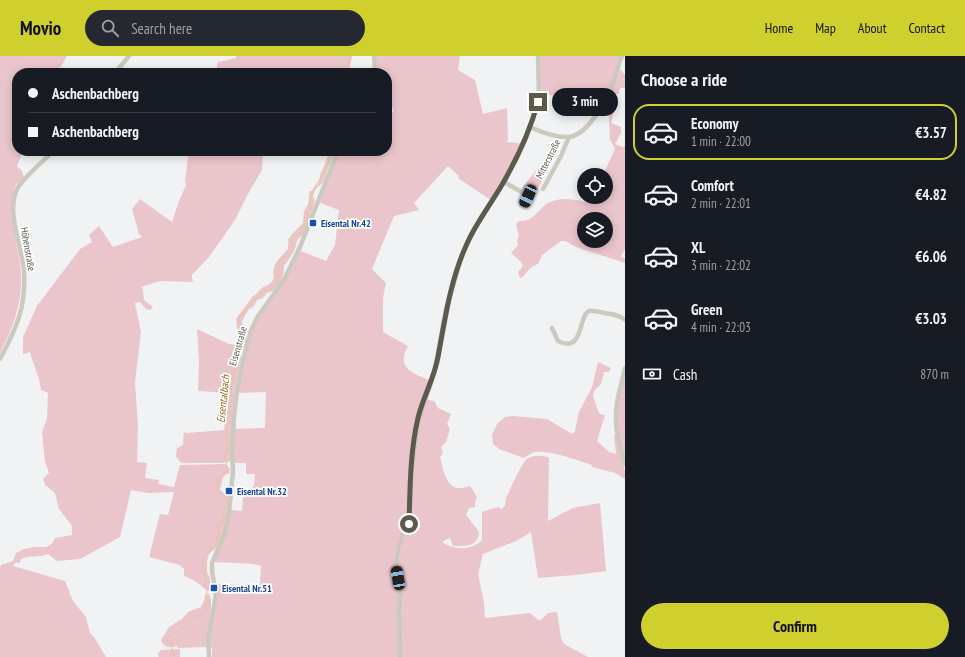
<!DOCTYPE html>
<meta charset="utf-8">
<style>
:root{--surface:#171b24;--page:#242831;--text:#f1f3f6;--muted:#9ea1a6;--line:#363941;--accent:#cfcf2e}
body{margin:0;font-family:"PT Sans Narrow",sans-serif;background:var(--page);color:var(--text);height:100vh;display:flex;flex-direction:column;font-size:15px;white-space:nowrap}
*{box-sizing:border-box;margin:0}
p{font-size:13px;color:var(--muted)}
.icon{flex:none;width:22px;height:22px;fill:none;stroke:currentColor;stroke-width:2;stroke-linecap:round;stroke-linejoin:round}
.map{position:relative;flex:1;overflow:hidden}
.details{display:flex;flex-direction:column;background:var(--surface);width:340px}
.details>*{flex:none}
.top-card{position:absolute;left:12px;top:12px;width:380px;height:88px;border-radius:16px;box-shadow:0 2px 10px #0003;display:grid;align-content:center;height:88px;padding:0 16px;background:var(--surface)}
.tools{position:absolute;left:577px;top:112px;display:grid;gap:8px}
.tools a{display:grid;place-items:center;width:36px;height:36px;border-radius:50%;background:var(--surface);box-shadow:0 2px 10px #0003;font-size:20px}
.end{position:absolute;width:18px;height:18px;margin:-9px;border:5px solid #5c5a4b;background:#fff;box-shadow:0 0 0 2px #fff}
.from{border-radius:50%}
.bubble{position:absolute;height:28px;border-radius:14px;background:var(--surface);box-shadow:0 2px 10px #0003;font-size:13px;font-weight:800;line-height:28px;text-align:center}
.car{position:absolute;width:12px;height:24px;margin:-12px -6px;border-radius:5px;box-shadow:0 0 3px 1px #0007;background:linear-gradient(#222 24%,#8ab4d8 0 40%,#222 0 76%,#8ab4d8 0 86%,#222 0)}
.top-card b{display:flex;align-items:center;gap:14px;height:38px;font-size:15px}
.top-card b+b{border-top:1px solid var(--line)}
.top-card i{width:10px;height:10px;background:var(--text)}
ul{padding:0;list-style:none}
li{display:flex;align-items:center;gap:12px;height:56px;margin:0 8px 6px;padding:0 8px;border:2px solid transparent;border-radius:16px}
li div{flex:1}
li b{display:block;font-size:15px}
li em{font-style:normal;font-weight:800}
li.on{border-color:var(--accent)}
li>.icon{width:36px;height:36px;stroke-width:1.5}
h2{padding:0 16px;font-size:18px;line-height:48px}
.pay{display:flex;align-items:center;gap:10px;height:44px;padding:0 16px;font-size:15px}
.pay p{margin-inline-start:auto}
.primary-button{display:flex;gap:8px;margin-top:auto;padding:8px 16px}
.primary-button a{flex:1;height:46px;border-radius:24px;background:var(--accent);color:#111;font-size:16px;font-weight:800;line-height:46px;text-align:center}
header{display:flex;align-items:center;gap:24px;box-sizing:border-box;height:56px;padding:0 20px;background:var(--accent);color:#111}
header strong{font-size:19px}
nav{display:flex;gap:22px;margin-inline-start:auto;font-size:14px}
.search{width:280px;height:36px;background:var(--page);display:flex;align-items:center;gap:10px;box-sizing:border-box;padding:0 14px;border-radius:22px;color:var(--muted);font-size:15px}
main{display:flex;flex:1;min-height:0}
.map>svg:first-child{display:block}
.green{fill:#ebc5cc;fill-rule:evenodd}
.lines{fill:none;stroke-linecap:round;stroke-linejoin:round}
.stream{stroke:#e2c797;stroke-width:1}
.minor{stroke:#cccabe;stroke-width:4.5}
.route{stroke:#5c5a4b;stroke-width:5}
.transit-dot{fill:#1a4fb4;stroke:#fff;stroke-width:1.5}
.labels{text-anchor:middle;dominant-baseline:central;stroke-width:3.5;stroke-linejoin:round;paint-order:stroke}
.street-label{font-size:10px;fill:#5c5a4b;stroke:#fff}
.transit-label{font-size:10px;font-weight:bold;fill:#164399;stroke:#fff;text-anchor:start}
.water-label{font-size:11px;font-style:italic;fill:#956a1c;stroke:#fff}
</style>
<header>
<strong>Movio</strong>
<div class="search"><svg class="icon" aria-label="search" viewBox="0 0 24 24"><circle cx="10" cy="10" r="6"/><path d="M15 15l6 6"/></svg>Search here</div>
<nav><a>Home</a><a>Map</a><a>About</a><a>Contact</a></nav>
</header>
<main>
<div class="map">
<svg width="625" height="601" viewBox="0 0 625 601">
<rect width="100%" height="100%" fill="#f1f2f3"/>
<g class="green">
<path d="M0 0H67L60 12 85 15 83 17H17V95H23L17 110 22 115 24 122C22 124 17 127 15 130 14 133 14 137 13 139 7 168 22 196 21 224 21 252 12 273 0 297Z"/>
<polygon points="236,0 352,0 348,17 217,17 216,15 218,6 236,2"/>
<path d="M375 0H460L458 14 475 24 483 58 507 52 508 84 506 86 519 87 522 90 491 143H489L458 122 459 120 448 110 414 147 419 154 394 160 372 213 386 227 383 242V276L408 290C396 312 412 317 429 324L423 343 434 345 438 352 451 358 447 368 450 373 446 386 441 391 443 397 440 401C443 411 445 429 457 432 460 433 466 431 470 430L473 434 477 442 475 446V451L469 452 466 459 479 476C478 491 466 490 453 490L450 482 443 485V487C456 494 470 495 482 484V456L498 451 501 453 504 451C506 448 505 445 506 442 510 434 521 408 527 403 533 399 543 399 549 402L548 465 573 452 600 447 606 515 575 519 538 522 531 476 516 485 483 498 478 518 484 546 485 562 530 557 538 564H541L548 557 557 556 561 582 564 588 588 601H212V592L209 591 216 528 260 530 261 510 254 508 214 506 231 454 242 455 243 442 254 430 255 418H246V407H234V373L265 372 266 336 239 337 238 333 252 274 259 260 301 195 326 205 335 189 339 154 320 147 339 95H387V62L394 55 387 40V17H375Z"/>
<polygon points="540,0 621,0 611,29 602,47 596,48 544,38 540,40"/>
<polygon points="620,13 625,19 625,32 620,32 619,38 610,38"/>
<path d="M606 45 616 47 611 67 621 71V77L615 88 623 91 625 90V193L621 200 625 203V207L576 191 565 185H561L542 199 538 208C526 212 528 219 520 222L518 216 523 210 521 206 511 197 518 189 517 184 519 180 516 168 519 165C536 166 538 151 550 146 564 140 577 144 591 147L593 141H606V119H603L615 93 610 83 608 48 605 47ZM584 163H606V185H584Z"/>
<path d="M189 95H263L262 114 249 136 235 164 209 201 192 219V223L193 226 160 225 141 231 143 233 144 244 153 251 150 254 146 253 140 246 135 247 141 276 135 326 138 371 137 406 147 407 145 422 159 424 158 428 174 431 180 409 225 408 230 413 229 418H226L223 421 220 434 229 441 228 461 224 476 217 491 209 498 207 506V516L210 522V529L213 531 212 535C205 535 202 529 196 526 192 523 188 522 184 520V513L180 509 149 501 160 458 168 459 174 436 148 437 131 434 120 481 80 503 57 505 48 498C39 502 30 499 21 503L20 507H15L13 510 65 525 73 545 86 561 90 577 94 581 106 601H0V512L1 509 13 505 16 497 24 493 35 491H46L52 488 55 482 72 479V470L59 453 55 437 45 429 43 423 49 417 45 405 42 376 47 362 48 337 41 334C40 321 33 309 30 296L23 298V281L37 250 80 193 92 186 89 179 99 170 113 191 142 181 139 178 132 153 140 143 172 166 179 145 186 129 185 124Z"/>
<path d="M330 95H335L323 126 315 134 313 140 315 145 304 178 297 184C296 195 290 202 284 210 284 222 280 234 267 237L263 242 257 244 254 250 248 254 242 265 243 270 248 273 245 290 241 296V302L235 334 230 405 223 407H183L180 406 176 400 177 392 183 389 184 375 186 377 224 374 226 349 230 337 198 335 199 305 197 273 229 288 237 289 242 283V277L237 272 236 263 253 240C258 238 257 236 261 233 266 228 270 230 274 222 271 208 280 202 288 193 287 179 294 177 303 167L304 155 308 148 310 137 319 126 320 120Z"/>
<polygon points="541,108 550,111 533,141 521,133"/>
<path d="M598 306 611 312 609 316H604L601 328 594 335 593 340 598 355 600 358 605 359 597 385 609 396 616 398 614 379H616L625 416V423L615 417 592 411V409C579 405 545 392 532 397 530 398 527 400 524 402L499 393 493 388 492 379 497 368 505 361 512 360 547 363 572 378 575 375 579 356 592 331Z"/>
<polygon points="625,317 625,404 618,377 618,352"/>
<path d="M207 538H209L211 544V555L212 556 207 591 178 592 177 590C171 592 163 592 161 584L169 571 182 563 188 556 201 551Z"/>
<polygon points="180,593 180,601 159,601 158,597 161,594"/>
</g>
<g class="lines">
<g class="stream">
<polyline points="343,17 347,15 351,0"/>
<path d="M174 601 172 594 173 588 167 585 166 582C178 576 185 571 193 560H199L206 555 205 552 210 548 205 540 207 537V533L205 530 206 524 202 509 203 502 209 496 210 492 216 488 219 475 217 470 219 466H222L224 464 223 461 225 458 222 456 223 453 228 448C226 440 223 439 216 435L219 430 217 423 223 420 228 415 225 399 228 392 226 381 229 352 232 350V339L230 330 232 328 236 308 233 304C237 294 245 285 246 274 237 272 239 266 240 258H243L255 242 257 243 265 234 271 233 278 225C278 215 276 210 282 201L288 200V197C293 194 293 192 293 187L288 184 290 182 301 177 302 171 306 166 308 155 310 154V135L312 137 316 129 323 119 321 116 326 115V110L329 108 328 105 330 102H332L331 98 333 95"/>
</g>
<g class="minor">
<polyline points="115,17 129,0"/>
<polyline points="374,17 375,8 374,0"/>
<path d="M530 71C541 76 555 82 568 81 585 81 604 49 610 35 615 24 617 11 622 0"/>
<polyline points="504,126 532,142"/>
<polyline points="543,133 561,100 569,81"/>
<polyline points="524,147 528,140"/>
<path d="M552 272 558 285C584 298 578 260 589 255 593 254 600 256 604 257 612 258 619 259 625 264"/>
<path d="M0 303C17 271 26 252 24 215 22 190 6 157 17 133 24 121 43 106 53 95"/>
<path d="M625 312C621 330 615 347 616 365 616 380 621 394 625 408"/>
<polyline points="209,601 208,584 216,539 212,515 212,507 225,477 229,457 233,415 232,397 234,361 237,335 243,304 251,274 258,260 284,224 300,191 338,95"/>
<polyline points="400,601 399,554 400,539 396,511 397,500 402,480 409,468 411,419 418,365 434,318 446,253 463,196 471,179 504,126 519,97 526,81 536,52 539,40 538,0"/>
</g>
</g>
<g class="lines">
<path class="route" d="M409 468C410 434 410 395 418 362 423 341 434 323 438 301 445 264 450 225 466 190 475 168 491 148 503 127 518 101 530 75 538 46"/>
</g>
<g class="transit-dot">
<rect x="309" y="163" width="8" height="8" rx="2"/>
<rect x="225" y="431" width="8" height="8" rx="2"/>
<rect x="210" y="528" width="8" height="8" rx="2"/>
</g>
<g class="labels">
<g class="street-label">
<text transform="translate(548 103) rotate(-63)">Mitterstraße</text>
<text transform="translate(28 193) rotate(80)">Höhenstraße</text>
<text transform="translate(238 290) rotate(-74)">Eisenstraße</text>
</g>
<g class="transit-label">
<text x="321" y="167">Eisental Nr.42</text>
<text x="237" y="435">Eisental Nr.32</text>
<text x="222" y="532">Eisental Nr.51</text>
</g>
<g class="water-label">
<text transform="translate(223 343) rotate(-84)">Eisentalbach</text>
</g>
</g>
</svg>
<div class="tools">
<a><svg class="icon" aria-label="locate" viewBox="0 0 24 24"><circle cx="12" cy="12" r="6"/><path d="M12 2v4M12 18v4M2 12h4M18 12h4"/></svg></a>
<a><svg class="icon" aria-label="layers" viewBox="0 0 24 24"><path d="M12 4l9 5-9 5-9-5zM3 14l9 5 9-5"/></svg></a>
</div>
<i class="end from" style="left:409px;top:468px"></i>
<i class="end" style="left:538px;top:46px"></i>
<div class="bubble" style="left:552px;top:32px;width:66px">3 min</div>
<i class="car" style="left:528px;top:140px;rotate:205deg"></i>
<i class="car" style="left:398px;top:522px;rotate:350deg"></i>
<div class="top-card">
<b><i class="from"></i>Aschenbachberg</b>
<b><i></i>Aschenbachberg</b>
</div>
</div>
<section class="details">
<h2>Choose a ride</h2>
<ul>
<li class="on"><svg class="icon" aria-label="car" viewBox="0 0 24 24"><path d="M5 17H2v-5l4-1 3-4h7l3 4 3 1v5h-3M9 17h6M6 11h13"/><circle cx="7" cy="17" r="2"/><circle cx="17" cy="17" r="2"/></svg><div><b>Economy</b><p>1 min · 22:00</p></div><em>€3.57</em></li>
<li><svg class="icon" aria-label="car" viewBox="0 0 24 24"><path d="M5 17H2v-5l4-1 3-4h7l3 4 3 1v5h-3M9 17h6M6 11h13"/><circle cx="7" cy="17" r="2"/><circle cx="17" cy="17" r="2"/></svg><div><b>Comfort</b><p>2 min · 22:01</p></div><em>€4.82</em></li>
<li><svg class="icon" aria-label="car" viewBox="0 0 24 24"><path d="M5 17H2v-5l4-1 3-4h7l3 4 3 1v5h-3M9 17h6M6 11h13"/><circle cx="7" cy="17" r="2"/><circle cx="17" cy="17" r="2"/></svg><div><b>XL</b><p>3 min · 22:02</p></div><em>€6.06</em></li>
<li><svg class="icon" aria-label="car" viewBox="0 0 24 24"><path d="M5 17H2v-5l4-1 3-4h7l3 4 3 1v5h-3M9 17h6M6 11h13"/><circle cx="7" cy="17" r="2"/><circle cx="17" cy="17" r="2"/></svg><div><b>Green</b><p>4 min · 22:03</p></div><em>€3.03</em></li>
</ul>
<div class="pay"><svg class="icon" aria-label="cash" viewBox="0 0 24 24"><path d="M3 7h18v10H3z"/><circle cx="12" cy="12" r="2"/></svg>Cash<p>870 m</p></div>
<div class="primary-button"><a>Confirm</a></div>
</section>
</main>
